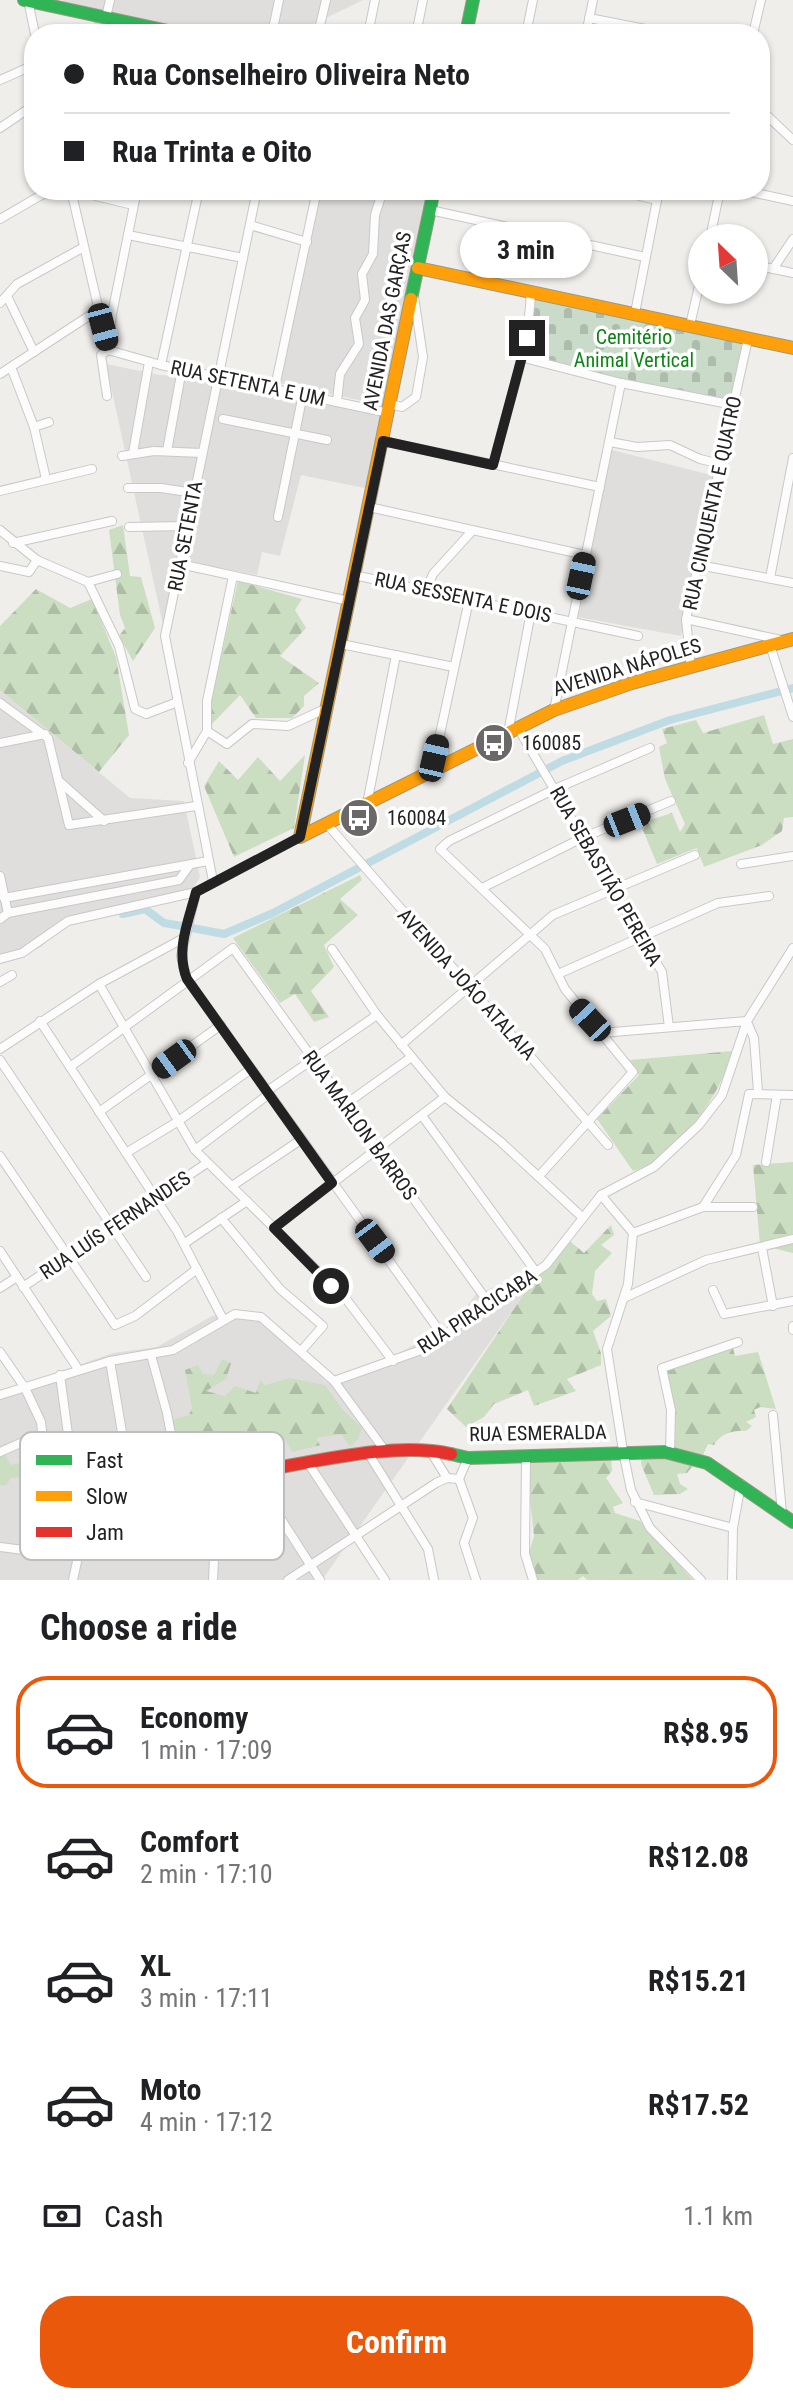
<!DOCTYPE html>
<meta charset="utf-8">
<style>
:root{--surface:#fff;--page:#f6f6f6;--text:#202124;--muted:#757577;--line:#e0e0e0;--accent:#ea580c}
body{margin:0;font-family:"Roboto Condensed",sans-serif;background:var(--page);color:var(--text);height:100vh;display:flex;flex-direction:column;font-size:30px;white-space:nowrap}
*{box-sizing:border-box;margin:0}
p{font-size:26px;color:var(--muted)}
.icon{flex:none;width:44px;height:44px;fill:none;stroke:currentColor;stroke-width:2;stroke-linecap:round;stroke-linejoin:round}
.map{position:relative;height:1580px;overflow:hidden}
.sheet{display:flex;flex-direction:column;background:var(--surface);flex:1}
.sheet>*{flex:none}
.top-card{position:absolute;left:24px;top:24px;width:746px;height:176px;border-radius:32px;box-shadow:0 2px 6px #0004;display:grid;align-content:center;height:176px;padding:0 40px;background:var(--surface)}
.needle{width:52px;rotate:335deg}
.tools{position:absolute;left:688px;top:224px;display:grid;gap:16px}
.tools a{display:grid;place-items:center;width:80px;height:80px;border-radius:50%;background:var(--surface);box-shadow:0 2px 6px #0004;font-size:40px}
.end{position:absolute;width:36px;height:36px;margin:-18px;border:10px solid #222;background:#fff;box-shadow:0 0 0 4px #fff}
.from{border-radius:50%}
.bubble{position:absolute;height:56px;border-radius:28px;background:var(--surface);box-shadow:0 2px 6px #0004;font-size:26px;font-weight:700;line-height:56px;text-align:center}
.car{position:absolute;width:24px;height:48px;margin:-24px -12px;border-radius:10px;box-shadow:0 0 6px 2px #0007;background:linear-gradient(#222 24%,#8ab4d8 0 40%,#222 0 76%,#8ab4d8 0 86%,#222 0)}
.top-card b{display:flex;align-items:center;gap:28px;height:76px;font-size:30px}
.top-card b+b{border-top:2px solid var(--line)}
.top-card i{width:20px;height:20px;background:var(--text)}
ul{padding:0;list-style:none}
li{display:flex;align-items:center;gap:24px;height:112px;margin:0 16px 12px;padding:0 24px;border:4px solid transparent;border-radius:32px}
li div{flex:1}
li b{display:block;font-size:30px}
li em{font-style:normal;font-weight:700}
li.active{border-color:var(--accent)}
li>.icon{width:72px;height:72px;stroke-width:1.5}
h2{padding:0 40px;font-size:36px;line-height:96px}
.pay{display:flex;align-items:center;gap:20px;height:88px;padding:0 40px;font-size:30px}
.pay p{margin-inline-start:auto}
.action{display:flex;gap:16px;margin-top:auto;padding:16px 40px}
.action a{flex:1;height:92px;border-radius:32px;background:var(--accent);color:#fff;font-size:32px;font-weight:700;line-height:92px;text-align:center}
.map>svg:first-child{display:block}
.residential{fill:#dfdedc}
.forest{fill:url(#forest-firs)}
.cemetery{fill:url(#cemetery-stones)}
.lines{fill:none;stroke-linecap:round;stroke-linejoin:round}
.canal{stroke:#bfdbe3;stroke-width:8}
.street-casing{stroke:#c9c8c7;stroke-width:10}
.fast-casing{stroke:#999a82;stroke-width:14}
.slow-casing{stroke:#999a82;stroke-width:14}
.jam-casing{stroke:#999a82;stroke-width:14}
.street{stroke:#fdfcfc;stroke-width:8}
.fast{stroke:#30b455;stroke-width:12}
.slow{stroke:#ff9f0a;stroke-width:12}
.jam{stroke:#e5322d;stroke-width:12}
.route{stroke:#222;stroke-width:10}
.labels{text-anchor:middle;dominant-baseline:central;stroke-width:7;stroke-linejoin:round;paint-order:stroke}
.street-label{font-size:20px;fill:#222;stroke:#fff}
.park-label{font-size:20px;fill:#0c8416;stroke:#fff}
.poi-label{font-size:20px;fill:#222;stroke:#fff;text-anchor:start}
.key{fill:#fff;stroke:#bdbdbd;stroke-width:2}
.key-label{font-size:22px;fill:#222}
</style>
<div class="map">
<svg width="793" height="1580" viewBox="0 0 793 1580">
<defs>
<pattern id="forest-firs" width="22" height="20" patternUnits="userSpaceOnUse" patternTransform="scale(2)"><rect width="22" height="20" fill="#cbdec1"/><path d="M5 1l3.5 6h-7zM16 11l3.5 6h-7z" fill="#aebea6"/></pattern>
<pattern id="cemetery-stones" width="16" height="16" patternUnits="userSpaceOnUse" patternTransform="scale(2)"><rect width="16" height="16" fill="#cadbca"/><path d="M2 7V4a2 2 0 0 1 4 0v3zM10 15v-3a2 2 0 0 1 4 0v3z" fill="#adbcad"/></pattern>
</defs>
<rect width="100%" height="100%" fill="#f0eeeb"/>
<g class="residential">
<polygon points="62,0 363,0 293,34 109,34"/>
<polygon points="321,190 428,190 382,405 279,383"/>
<polygon points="106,364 160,375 219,378 221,381 385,415 369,489 301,475 280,556 262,552 257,575 182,560 165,634"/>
<polygon points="612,450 715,476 681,636 578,617"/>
<polygon points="0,690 130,798 184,801 200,877 193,889 83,918 63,927 41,947 22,956 0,957"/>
<polygon points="543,1267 322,1580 0,1580 0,1393 113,1353 157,1347 212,1316 234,1311 260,1320 327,1382 399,1353 454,1324 475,1295"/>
</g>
<g class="forest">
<polygon points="123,525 130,576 141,577 155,628 133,661 119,636 125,628 120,615 109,530"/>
<polygon points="238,581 302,599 295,610 306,628 280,656 319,683 304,696 304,706 292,718 256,718 240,695 211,725 209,711"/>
<polygon points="36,589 70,608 92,599 116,657 129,735 99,772 0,690 0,626"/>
<polygon points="764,715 773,744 793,739 793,817 784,818 782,831 762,845 704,867 697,848 657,864 640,823 672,813 680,832 685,824 665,779 659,747 667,743 662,729 696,720 703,733"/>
<polygon points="305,755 294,828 234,857 204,786 219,761 238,780 258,757 280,781"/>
<polygon points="360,875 362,880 340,899 358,915 324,945 334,967 311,991 329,1017 314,1022 295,994 280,1003 233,938"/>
<path d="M733 1051C721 1094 678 1158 633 1171L597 1119 639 1075 630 1060Z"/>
<polygon points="793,1162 793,1253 760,1245 753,1165"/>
<polygon points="611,1225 614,1235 601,1245 612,1253 595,1271 592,1294 597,1301 606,1299 611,1316 593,1331 601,1353 601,1365 567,1379 576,1391 534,1406 528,1390 494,1404 484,1417 466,1427 447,1409 540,1270 570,1241 584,1253"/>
<path d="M754 1339 776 1409 760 1407 754 1410 756 1417 746 1422 752 1426 746 1431C734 1430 720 1434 714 1445L708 1444 703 1455 674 1451 667 1368 733 1348 735 1356 758 1352Z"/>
<path d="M222 1359 231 1363 226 1379 206 1391 225 1396 235 1386 256 1393 260 1380 265 1385 290 1378 325 1385 342 1409 362 1428 358 1439 350 1447 341 1434C332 1437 322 1435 316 1439L321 1445 292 1452 285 1439 275 1446 276 1458 247 1462 237 1472 219 1459 202 1458 197 1448 185 1449 175 1440 173 1420 189 1415 192 1408 185 1370 198 1365 203 1374 214 1375Z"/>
<polygon points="3,1450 11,1465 30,1460 33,1453 42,1454 38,1477 11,1478 6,1485 0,1486 0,1451"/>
<polygon points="611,1456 612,1471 606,1478 623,1503 613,1507 615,1513 640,1521 693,1580 587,1580 583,1576 578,1580 536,1580 528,1556 534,1536 529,1490 530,1460"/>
<polygon points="642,1456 676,1457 692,1467 687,1473 677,1474 680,1484 688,1489 680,1494 654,1495 641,1464"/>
</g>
<polygon class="cemetery" points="531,291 748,339 734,405 524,358"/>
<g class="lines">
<g class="canal">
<polyline points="123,914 145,909 164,923 182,926"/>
<polyline points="192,928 224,934 273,913 562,761 670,720 793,688"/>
</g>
<g class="street-casing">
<g id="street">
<polyline points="28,0 35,34"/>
<polyline points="106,17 110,0"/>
<polyline points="589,18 671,34"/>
<polyline points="111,34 115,19"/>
<polyline points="272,34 279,0"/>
<polyline points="318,34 326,0"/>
<polyline points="368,34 375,0"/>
<polyline points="416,34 423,0"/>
<polyline points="526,34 533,0"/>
<polyline points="586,34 593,0"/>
<polyline points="753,34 761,0"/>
<polyline points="0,80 34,65"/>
<polyline points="760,109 793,140"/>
<polyline points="0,128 34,105"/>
<polyline points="71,190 106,341"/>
<polyline points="614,190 657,200"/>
<polyline points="741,190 793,201"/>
<polyline points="75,191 133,205"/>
<polyline points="430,210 645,257"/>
<polyline points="0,219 50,190"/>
<polyline points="250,225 307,242"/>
<polyline points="128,235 243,258"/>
<polyline points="710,238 720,190"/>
<polyline points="754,265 793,273"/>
<polyline points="773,269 793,239"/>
<polyline points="8,298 34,352"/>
<polyline points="0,303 17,284 84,247"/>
<polyline points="635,313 659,190"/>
<polyline points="690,325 702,273"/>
<polyline points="108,350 161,365 389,413"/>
<polyline points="108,350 112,314 137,190"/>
<polyline points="524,358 621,383 734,405"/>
<polyline points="161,365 199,190"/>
<polyline points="11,367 34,427 46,479"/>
<polyline points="0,374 98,310"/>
<polyline points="275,387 317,190"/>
<polyline points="107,396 101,355 108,350"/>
<polyline points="337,401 340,374 359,344 355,318 365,300 362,274 373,254 375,215 383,190"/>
<polyline points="390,404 402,407 416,397 423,357 414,296"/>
<polyline points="223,419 327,440"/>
<polyline points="34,427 49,422"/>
<polyline points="383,441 600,487"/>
<polyline points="610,442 637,447 670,445 700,459 721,464"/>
<polyline points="167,451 182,369"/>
<polyline points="133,453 149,362"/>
<polyline points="122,456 154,451 202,453"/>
<path d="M493 465C507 407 529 351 531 291"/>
<polyline points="128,488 161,488 194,493"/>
<polyline points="0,491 92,469"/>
<polyline points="369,507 585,555"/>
<polyline points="278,517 303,394"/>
<polyline points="129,527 187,526"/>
<polyline points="0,530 37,560 88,582 119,646 135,709 146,714 175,703"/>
<polyline points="13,543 112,521"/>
<polyline points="180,564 349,601"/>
<polyline points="699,565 793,583"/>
<polyline points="0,566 29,572 37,560"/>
<polyline points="354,575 638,636"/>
<polyline points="770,578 793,458"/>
<polyline points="88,582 117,574"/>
<polyline points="426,590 433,574 472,531"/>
<polyline points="686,619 781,640"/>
<polyline points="341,644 454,667"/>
<polyline points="770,645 793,717"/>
<polyline points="691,668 686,619 748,339"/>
<polyline points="0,703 48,738 69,825 196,806"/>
<polyline points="554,710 621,383"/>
<polyline points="518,728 662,972 669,1027"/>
<polyline points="207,731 227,744 252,724 288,726 327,708"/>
<polyline points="508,733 531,612"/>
<polyline points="0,743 45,734"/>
<polyline points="188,763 207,731 207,701 233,576"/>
<polyline points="432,771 469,600"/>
<polyline points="59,781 104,821"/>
<polyline points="367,804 396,655"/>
<polyline points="326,823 608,1145"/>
<polyline points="741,864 793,856"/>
<polyline points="0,876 8,913"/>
<polyline points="213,881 165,636 257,190"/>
<polyline points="482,888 582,838 671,801"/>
<polyline points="196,892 181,956 187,979 443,1336"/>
<polyline points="4,898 208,861"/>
<polyline points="0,919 8,913 179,880 189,866"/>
<polyline points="332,949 377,1015 445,1097 501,1142 581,1216"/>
<polyline points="0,959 22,953 68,921 196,892 300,837"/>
<polyline points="558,974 718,903 769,896"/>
<polyline points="0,982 12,975"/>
<polyline points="99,984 195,1150 346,1299 393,1361"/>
<polyline points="40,1021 177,1231 223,1319"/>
<polyline points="747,1022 754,1038 758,1092"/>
<polyline points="601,1033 747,1021"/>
<polyline points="401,1045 553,915 695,855"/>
<polyline points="0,1049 99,984 184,938"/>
<polyline points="0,1060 146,1277"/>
<polyline points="70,1067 233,948 488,1302"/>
<polyline points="267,1091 377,1015"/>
<polyline points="346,1104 410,1058"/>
<polyline points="99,1112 221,1025"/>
<polyline points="423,1117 536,1272"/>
<polyline points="195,1150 269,1094"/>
<polyline points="126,1153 177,1122 251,1069"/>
<polyline points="0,1156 115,1325 135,1316 197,1269"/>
<polyline points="766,1162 777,1095"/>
<polyline points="539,1176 633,1072 565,989 545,949 440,849 449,841 555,789 650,748"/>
<polyline points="232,1186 302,1139"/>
<polyline points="601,1195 633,1233 628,1284 607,1349 623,1451 631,1490 650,1528 701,1580"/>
<polyline points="703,1207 736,1155 749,1094 793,1095"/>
<polyline points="221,1218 280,1289 323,1326 301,1351"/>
<polyline points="274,1228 445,1097"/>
<polyline points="633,1233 703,1207 753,1207"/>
<polyline points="185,1243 247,1201"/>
<polyline points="762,1248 773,1306"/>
<polyline points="0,1251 78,1369"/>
<polyline points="23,1287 207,1163"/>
<polyline points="0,1288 17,1277"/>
<polyline points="713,1290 724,1314 793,1301"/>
<polyline points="624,1298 706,1260 793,1239"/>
<polyline points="793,1326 793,1330"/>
<polyline points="0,1352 25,1388 41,1422 45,1458 35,1498 35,1550"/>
<polyline points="151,1355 167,1413 179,1477"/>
<polyline points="110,1361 130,1480"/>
<polyline points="60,1375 82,1538 73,1580"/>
<polyline points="334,1381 424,1349 546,1265 601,1195 654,1167 699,1125 722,1095 747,1021 793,948"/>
<polyline points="0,1395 110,1361 173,1350 235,1314 261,1317 334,1381 386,1452"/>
<polyline points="773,1415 782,1513"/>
<polyline points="429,1449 447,1478"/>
<polyline points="0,1452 43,1433"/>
<polyline points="670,1453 671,1410 662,1368 738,1342"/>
<polyline points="370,1456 428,1549 434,1580"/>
<polyline points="526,1457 525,1554 533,1580"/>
<polyline points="310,1466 385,1580"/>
<polyline points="251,1472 320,1580"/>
<polyline points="459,1479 473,1518 464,1543 476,1580"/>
<polyline points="635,1502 733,1528"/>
<polyline points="82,1538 216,1527"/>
<polyline points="0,1547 79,1557"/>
<polyline points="213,1580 218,1477"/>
<polyline points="288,1580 436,1483 447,1478 459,1479 468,1458"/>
<polyline points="732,1580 733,1528 741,1484"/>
</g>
</g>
<g class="fast-casing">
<g id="fast">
<polyline points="24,0 182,34"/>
<polyline points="466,34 473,0"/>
<polyline points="411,299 434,190"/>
<polyline points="451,1454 468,1458 665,1452 707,1463 793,1522"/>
</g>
</g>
<g class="slow-casing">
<g id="slow">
<polyline points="418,268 793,348"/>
<polyline points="300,837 411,299"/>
<polyline points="300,837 554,710 632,683 793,639"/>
</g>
</g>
<g class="jam-casing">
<path id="jam" d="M76 1483C123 1481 171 1482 218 1477 288 1470 384 1439 451 1454"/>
</g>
<use href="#street" class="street"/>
<use href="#fast" class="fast"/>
<use href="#slow" class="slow"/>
<use href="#jam" class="jam"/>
</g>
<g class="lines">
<path class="route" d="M331 1286 274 1228 332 1183 187 979C175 950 189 920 196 892L300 837 383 441 493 465 527 338"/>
</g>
<defs>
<g id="bus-disc" transform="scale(2)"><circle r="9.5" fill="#6a6968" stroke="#fff"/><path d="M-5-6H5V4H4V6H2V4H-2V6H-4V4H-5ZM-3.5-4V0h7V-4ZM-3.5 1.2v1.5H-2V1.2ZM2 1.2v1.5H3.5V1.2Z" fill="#fff"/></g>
</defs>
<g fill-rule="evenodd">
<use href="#bus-disc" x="494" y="743"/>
<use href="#bus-disc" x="359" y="818"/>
</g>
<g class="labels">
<g class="street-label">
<text transform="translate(387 321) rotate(-79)">AVENIDA DAS GARÇAS</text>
<text transform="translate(248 383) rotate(12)">RUA SETENTA E UM</text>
<text transform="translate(712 503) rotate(-78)">RUA CINQUENTA E QUATRO</text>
<text transform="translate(185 536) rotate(-79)">RUA SETENTA</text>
<text transform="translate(463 597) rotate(12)">RUA SESSENTA E DOIS</text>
<text transform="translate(627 667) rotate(-17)">AVENIDA NÁPOLES</text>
<text transform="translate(606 876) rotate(60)">RUA SEBASTIÃO PEREIRA</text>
<text transform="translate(467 984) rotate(48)">AVENIDA JOÃO ATALAIA</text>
<text transform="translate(360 1125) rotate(54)">RUA MARLON BARROS</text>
<text transform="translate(115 1225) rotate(-34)">RUA LUÍS FERNANDES</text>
<text transform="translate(477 1311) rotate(-33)">RUA PIRACICABA</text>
<text transform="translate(538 1433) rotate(-1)">RUA ESMERALDA</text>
</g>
<g class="park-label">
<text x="634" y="337">Cemitério<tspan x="634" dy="23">Animal Vertical</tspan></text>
</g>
<g class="poi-label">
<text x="522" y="743">160085</text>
<text x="387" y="818">160084</text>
</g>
</g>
<rect x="20" y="1432" width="264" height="128" rx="12" class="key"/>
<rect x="36" y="1455" width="36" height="10" fill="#30b455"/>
<rect x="36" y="1491" width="36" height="10" fill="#ff9f0a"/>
<rect x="36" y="1527" width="36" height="10" fill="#e5322d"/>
<g class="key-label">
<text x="86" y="1468">Fast</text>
<text x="86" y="1504">Slow</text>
<text x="86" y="1540">Jam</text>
</g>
</svg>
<div class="tools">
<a><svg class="needle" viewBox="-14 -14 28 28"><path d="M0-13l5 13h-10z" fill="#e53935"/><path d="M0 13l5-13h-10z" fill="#757577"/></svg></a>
</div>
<i class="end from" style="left:331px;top:1286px"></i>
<i class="end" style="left:527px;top:338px"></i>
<div class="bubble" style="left:460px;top:222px;width:132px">3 min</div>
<i class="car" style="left:103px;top:327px;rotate:165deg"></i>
<i class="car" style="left:581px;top:576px;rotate:12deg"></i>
<i class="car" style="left:434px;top:758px;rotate:13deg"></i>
<i class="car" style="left:627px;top:820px;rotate:68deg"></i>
<i class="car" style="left:590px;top:1020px;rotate:317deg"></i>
<i class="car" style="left:174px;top:1059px;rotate:234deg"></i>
<i class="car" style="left:375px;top:1241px;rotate:143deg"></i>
<div class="top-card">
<b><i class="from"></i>Rua Conselheiro Oliveira Neto</b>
<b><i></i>Rua Trinta e Oito</b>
</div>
</div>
<section class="sheet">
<h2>Choose a ride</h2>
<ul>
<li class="active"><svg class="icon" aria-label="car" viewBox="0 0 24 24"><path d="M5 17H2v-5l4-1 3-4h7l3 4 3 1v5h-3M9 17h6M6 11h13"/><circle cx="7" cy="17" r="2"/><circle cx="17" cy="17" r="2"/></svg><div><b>Economy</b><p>1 min · 17:09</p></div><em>R$8.95</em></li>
<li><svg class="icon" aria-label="car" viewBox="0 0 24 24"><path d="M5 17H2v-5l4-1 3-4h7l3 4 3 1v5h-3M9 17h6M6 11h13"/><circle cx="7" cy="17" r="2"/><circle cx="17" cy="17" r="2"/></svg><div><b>Comfort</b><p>2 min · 17:10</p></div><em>R$12.08</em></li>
<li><svg class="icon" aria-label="car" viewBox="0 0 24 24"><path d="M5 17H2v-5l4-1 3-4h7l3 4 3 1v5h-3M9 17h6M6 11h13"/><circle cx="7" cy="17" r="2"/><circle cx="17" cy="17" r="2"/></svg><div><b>XL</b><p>3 min · 17:11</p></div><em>R$15.21</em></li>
<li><svg class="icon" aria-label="car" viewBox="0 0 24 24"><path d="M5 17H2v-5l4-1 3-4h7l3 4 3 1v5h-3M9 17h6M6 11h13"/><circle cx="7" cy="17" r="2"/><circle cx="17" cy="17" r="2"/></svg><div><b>Moto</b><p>4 min · 17:12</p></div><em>R$17.52</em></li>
</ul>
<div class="pay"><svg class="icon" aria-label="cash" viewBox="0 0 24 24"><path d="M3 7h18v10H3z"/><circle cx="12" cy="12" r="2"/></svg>Cash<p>1.1 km</p></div>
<div class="action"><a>Confirm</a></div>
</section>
